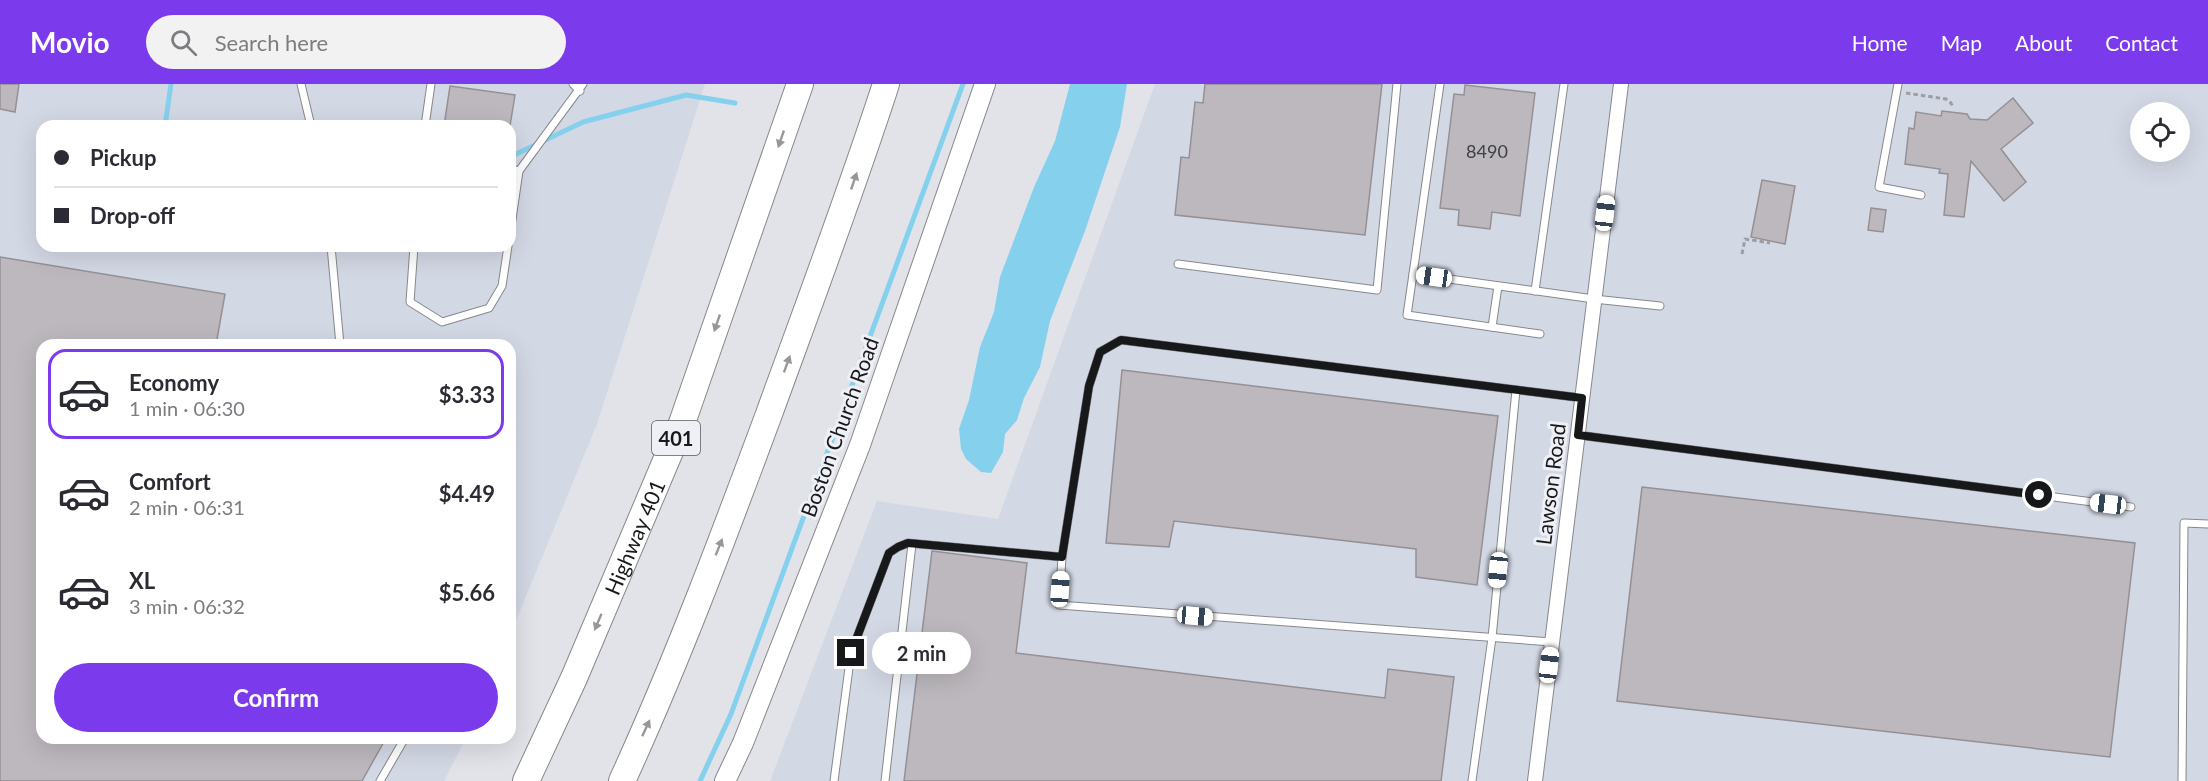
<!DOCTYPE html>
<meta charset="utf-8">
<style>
:root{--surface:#fff;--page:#f2f2f3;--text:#2b2b33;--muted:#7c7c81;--line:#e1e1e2;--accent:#7c3aed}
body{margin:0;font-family:Lato,sans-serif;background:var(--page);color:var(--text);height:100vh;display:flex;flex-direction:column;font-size:22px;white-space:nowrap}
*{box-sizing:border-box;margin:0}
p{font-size:20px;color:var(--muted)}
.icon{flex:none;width:33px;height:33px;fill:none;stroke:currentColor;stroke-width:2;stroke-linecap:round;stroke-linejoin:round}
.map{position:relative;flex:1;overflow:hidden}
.sheet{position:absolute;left:36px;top:255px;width:480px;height:405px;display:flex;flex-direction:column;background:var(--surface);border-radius:18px;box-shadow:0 6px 24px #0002}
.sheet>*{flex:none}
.guide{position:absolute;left:36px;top:36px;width:480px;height:132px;border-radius:18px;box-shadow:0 6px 24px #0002;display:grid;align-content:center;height:132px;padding:0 18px;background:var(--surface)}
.tools{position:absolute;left:2130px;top:18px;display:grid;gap:12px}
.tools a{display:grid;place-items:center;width:60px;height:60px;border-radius:50%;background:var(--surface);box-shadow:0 6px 24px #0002;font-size:30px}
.end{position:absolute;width:27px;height:27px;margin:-14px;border:8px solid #17181a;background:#fff;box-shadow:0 0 0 3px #fff}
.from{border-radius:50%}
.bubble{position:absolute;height:42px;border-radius:21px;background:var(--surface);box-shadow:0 6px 24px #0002;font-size:20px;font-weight:700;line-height:42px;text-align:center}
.car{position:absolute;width:18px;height:36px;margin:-18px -9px;border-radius:8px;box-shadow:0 0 4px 2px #0007;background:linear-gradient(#fff 24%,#345 0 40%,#fff 0 76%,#345 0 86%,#fff 0)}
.guide b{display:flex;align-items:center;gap:21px;height:57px;font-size:22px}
.guide b+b{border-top:2px solid var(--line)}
.guide i{width:15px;height:15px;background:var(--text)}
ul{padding:10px 0 0;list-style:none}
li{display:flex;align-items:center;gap:18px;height:90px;margin:0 12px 9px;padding:0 6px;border:3px solid transparent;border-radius:18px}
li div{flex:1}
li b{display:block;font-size:22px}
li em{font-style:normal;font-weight:700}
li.current{border-color:var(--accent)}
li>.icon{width:54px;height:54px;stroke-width:1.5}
.action{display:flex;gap:12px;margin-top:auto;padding:12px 18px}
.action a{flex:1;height:69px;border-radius:36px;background:var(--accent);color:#fff;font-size:24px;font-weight:700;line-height:69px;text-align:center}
header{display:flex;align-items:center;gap:36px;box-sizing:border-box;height:84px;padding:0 30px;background:var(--accent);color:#fff}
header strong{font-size:28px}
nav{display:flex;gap:33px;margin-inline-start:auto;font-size:21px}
.search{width:420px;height:54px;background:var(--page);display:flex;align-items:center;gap:15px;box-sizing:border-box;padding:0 21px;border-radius:33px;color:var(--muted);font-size:22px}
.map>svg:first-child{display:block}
.built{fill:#d3d8e5;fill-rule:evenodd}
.water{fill:#85d1ed}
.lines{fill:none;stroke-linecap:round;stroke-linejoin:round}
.stream{stroke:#85d1ed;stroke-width:5}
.building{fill:#bcb8bd;stroke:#959095;stroke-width:1.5}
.lane-casing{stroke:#86888d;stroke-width:9}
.street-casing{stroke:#86888d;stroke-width:16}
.secondary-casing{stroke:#86888d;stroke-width:22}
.highway-casing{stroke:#86888d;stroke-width:28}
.path{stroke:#9c9ea3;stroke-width:3;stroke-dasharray:4.5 3;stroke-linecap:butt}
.lane{stroke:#fff;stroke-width:7}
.street{stroke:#fff;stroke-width:14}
.secondary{stroke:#fff;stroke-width:20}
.highway{stroke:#fff;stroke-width:26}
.oneway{fill:#979798}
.route{stroke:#17181a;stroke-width:8}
.labels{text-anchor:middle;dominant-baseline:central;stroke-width:6;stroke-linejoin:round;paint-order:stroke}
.number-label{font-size:18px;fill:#404043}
.shield{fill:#eef0f6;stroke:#58595c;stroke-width:1.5}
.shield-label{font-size:20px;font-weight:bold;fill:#17181a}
.street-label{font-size:21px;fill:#17181a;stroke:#eef0f6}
</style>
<header>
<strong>Movio</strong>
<div class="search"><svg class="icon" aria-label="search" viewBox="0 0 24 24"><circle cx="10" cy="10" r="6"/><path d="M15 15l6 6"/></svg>Search here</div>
<nav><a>Home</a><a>Map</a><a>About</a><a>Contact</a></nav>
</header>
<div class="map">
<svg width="2208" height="697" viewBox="0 0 2208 697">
<rect width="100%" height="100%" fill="#e1e3e9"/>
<g class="built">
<path d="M0 0H705L597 340 510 551V261H42V654H466L444 697H0ZM42 42H510V162H42Z"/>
<path d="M1155 0H2208V697H770L877 417 998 435ZM2140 28H2180V68H2140Z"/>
</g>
<polygon class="water" points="1070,0 1127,0 1120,43 1085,147 1050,237 1040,283 1024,314 1017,336 1005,350 1003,368 991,389 981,388 966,375 961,365 959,345 969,316 980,263 994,228 1000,193 1034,103 1055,57"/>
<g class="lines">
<g class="stream">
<polyline points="165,42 171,0"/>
<polyline points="510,73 583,38 686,11 735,19"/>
<polyline points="700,697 731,630 963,0"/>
</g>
</g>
<g class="building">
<polygon points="0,0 19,0 15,28 0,25"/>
<polygon points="1205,0 1382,0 1365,151 1175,131 1181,73 1189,74 1195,18 1203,19"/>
<polygon points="1465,1 1535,9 1520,132 1492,128 1490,145 1458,141 1459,126 1440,124 1454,10 1464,11"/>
<polygon points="450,2 515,11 510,42 444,42"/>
<polygon points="2013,14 2033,39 2001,65 2026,98 2004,117 1971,77 1964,133 1944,131 1948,90 1939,89 1940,85 1905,80 1909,44 1914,45 1916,28 1941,32 1942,27 1967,30 1970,35 1987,36"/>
<polygon points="1762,96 1795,102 1785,160 1751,153"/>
<polygon points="1871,124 1886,126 1883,148 1868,146"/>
<polygon points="0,173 225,210 216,261 42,261 42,486 39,501 42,502 42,654 386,654 362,697 0,697"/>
<polygon points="1122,286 1498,332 1477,501 1416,493 1416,465 1174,437 1169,463 1106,459"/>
<polygon points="1642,403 2135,459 2110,673 1617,617"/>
<polygon points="932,467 1027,479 1016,569 1385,614 1388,585 1454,593 1441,697 904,697"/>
</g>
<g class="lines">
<g class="lane-casing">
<g id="lane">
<polyline points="301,0 311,42"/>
<polyline points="573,0 580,7"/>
<polyline points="1440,0 1413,190 1594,215 1660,222"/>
<polyline points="1898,0 1879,103 1921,111"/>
<polyline points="425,42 431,0"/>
<polyline points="510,85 519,87 583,0"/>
<polyline points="510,149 519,87"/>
<polyline points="331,162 340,261"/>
<polyline points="414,162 410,218 442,238 489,224 502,202 508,162"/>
<polyline points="1178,180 1377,206 1397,0"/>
<polyline points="1413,190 1407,231 1540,250"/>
<polyline points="1535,207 1564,0"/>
<polyline points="1492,243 1498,202"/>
<polyline points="1578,351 2131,423"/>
<polyline points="1062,473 1059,521 1552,558"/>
<polyline points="380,697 405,654"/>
<polyline points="834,697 851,569 889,469 898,463 908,459 1062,473 1089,302 1100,268 1121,256 1582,314"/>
<polyline points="885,697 912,460"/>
<polyline points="1472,697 1492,554 1516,306"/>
<polyline points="2182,697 2184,439 2208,440"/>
</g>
</g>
<g class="street-casing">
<polyline id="street" points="1535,697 1621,0"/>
</g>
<g class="secondary-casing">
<polyline id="secondary" points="725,697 743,659 860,361 985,0"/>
</g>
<g class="highway-casing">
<g id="highway">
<path id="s1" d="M526 697 574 594 682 339 800 0"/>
<path d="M622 697C677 577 723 454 769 330 809 220 850 111 886 0"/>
</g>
</g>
<g class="path">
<polyline points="1906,9 1946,15 1951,19 1953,24"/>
<polyline points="1742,170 1745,155 1770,159"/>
</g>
<use href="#lane" class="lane"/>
<use href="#street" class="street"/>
<use href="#secondary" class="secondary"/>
<use href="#highway" class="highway"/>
</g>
<defs><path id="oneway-solid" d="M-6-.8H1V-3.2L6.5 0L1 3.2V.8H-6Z" transform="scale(1.5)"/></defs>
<g class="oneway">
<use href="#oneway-solid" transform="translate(781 55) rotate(109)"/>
<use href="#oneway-solid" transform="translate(854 97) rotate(-71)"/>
<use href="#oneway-solid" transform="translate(717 239) rotate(109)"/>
<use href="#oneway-solid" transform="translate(787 280) rotate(-70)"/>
<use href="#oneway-solid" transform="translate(719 463) rotate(-68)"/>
<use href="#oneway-solid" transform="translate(598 538) rotate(113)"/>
<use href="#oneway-solid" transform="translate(646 644) rotate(-65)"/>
</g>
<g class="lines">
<polyline class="route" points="851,569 889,469 898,463 908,459 1062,473 1089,302 1100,268 1121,256 1582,314 1578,351 2039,411"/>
</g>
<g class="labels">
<g class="number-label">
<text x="1487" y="67">8490</text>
</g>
<rect class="shield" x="652" y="337" width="48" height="34" rx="4.5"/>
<g class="shield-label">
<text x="676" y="354">401</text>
</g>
<g class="street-label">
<text transform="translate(839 343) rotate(-70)">Boston Church Road</text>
<text transform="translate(1550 400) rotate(-83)">Lawson Road</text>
<text stroke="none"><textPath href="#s1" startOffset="267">Highway 401</textPath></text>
</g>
</g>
</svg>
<div class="tools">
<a><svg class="icon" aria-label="locate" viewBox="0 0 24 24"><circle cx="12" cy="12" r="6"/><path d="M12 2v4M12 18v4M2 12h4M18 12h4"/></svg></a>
</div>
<i class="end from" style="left:2039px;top:411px"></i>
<i class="end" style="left:851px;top:569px"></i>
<div class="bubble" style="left:872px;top:548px;width:99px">2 min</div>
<i class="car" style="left:1605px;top:129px;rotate:7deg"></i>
<i class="car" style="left:1434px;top:193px;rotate:278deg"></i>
<i class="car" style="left:2108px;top:420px;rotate:277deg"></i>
<i class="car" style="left:1498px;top:486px;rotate:186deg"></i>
<i class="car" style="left:1060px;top:505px;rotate:4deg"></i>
<i class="car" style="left:1195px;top:532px;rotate:95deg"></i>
<i class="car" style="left:1549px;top:581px;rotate:7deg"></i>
<div class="guide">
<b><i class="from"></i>Pickup</b>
<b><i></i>Drop-off</b>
</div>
<section class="sheet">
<ul>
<li class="current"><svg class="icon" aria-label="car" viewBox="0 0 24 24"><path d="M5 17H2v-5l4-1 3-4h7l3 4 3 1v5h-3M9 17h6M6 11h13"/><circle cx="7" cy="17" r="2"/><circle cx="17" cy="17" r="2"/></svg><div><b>Economy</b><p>1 min · 06:30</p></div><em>$3.33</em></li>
<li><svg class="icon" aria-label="car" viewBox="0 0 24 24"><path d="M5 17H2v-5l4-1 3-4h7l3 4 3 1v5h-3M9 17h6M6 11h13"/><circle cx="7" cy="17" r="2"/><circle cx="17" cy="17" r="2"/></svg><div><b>Comfort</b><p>2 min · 06:31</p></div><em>$4.49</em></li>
<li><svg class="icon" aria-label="car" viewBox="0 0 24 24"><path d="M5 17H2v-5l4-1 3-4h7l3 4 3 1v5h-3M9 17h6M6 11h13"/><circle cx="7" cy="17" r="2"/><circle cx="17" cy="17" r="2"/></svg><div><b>XL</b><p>3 min · 06:32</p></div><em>$5.66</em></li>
</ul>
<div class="action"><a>Confirm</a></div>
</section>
</div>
